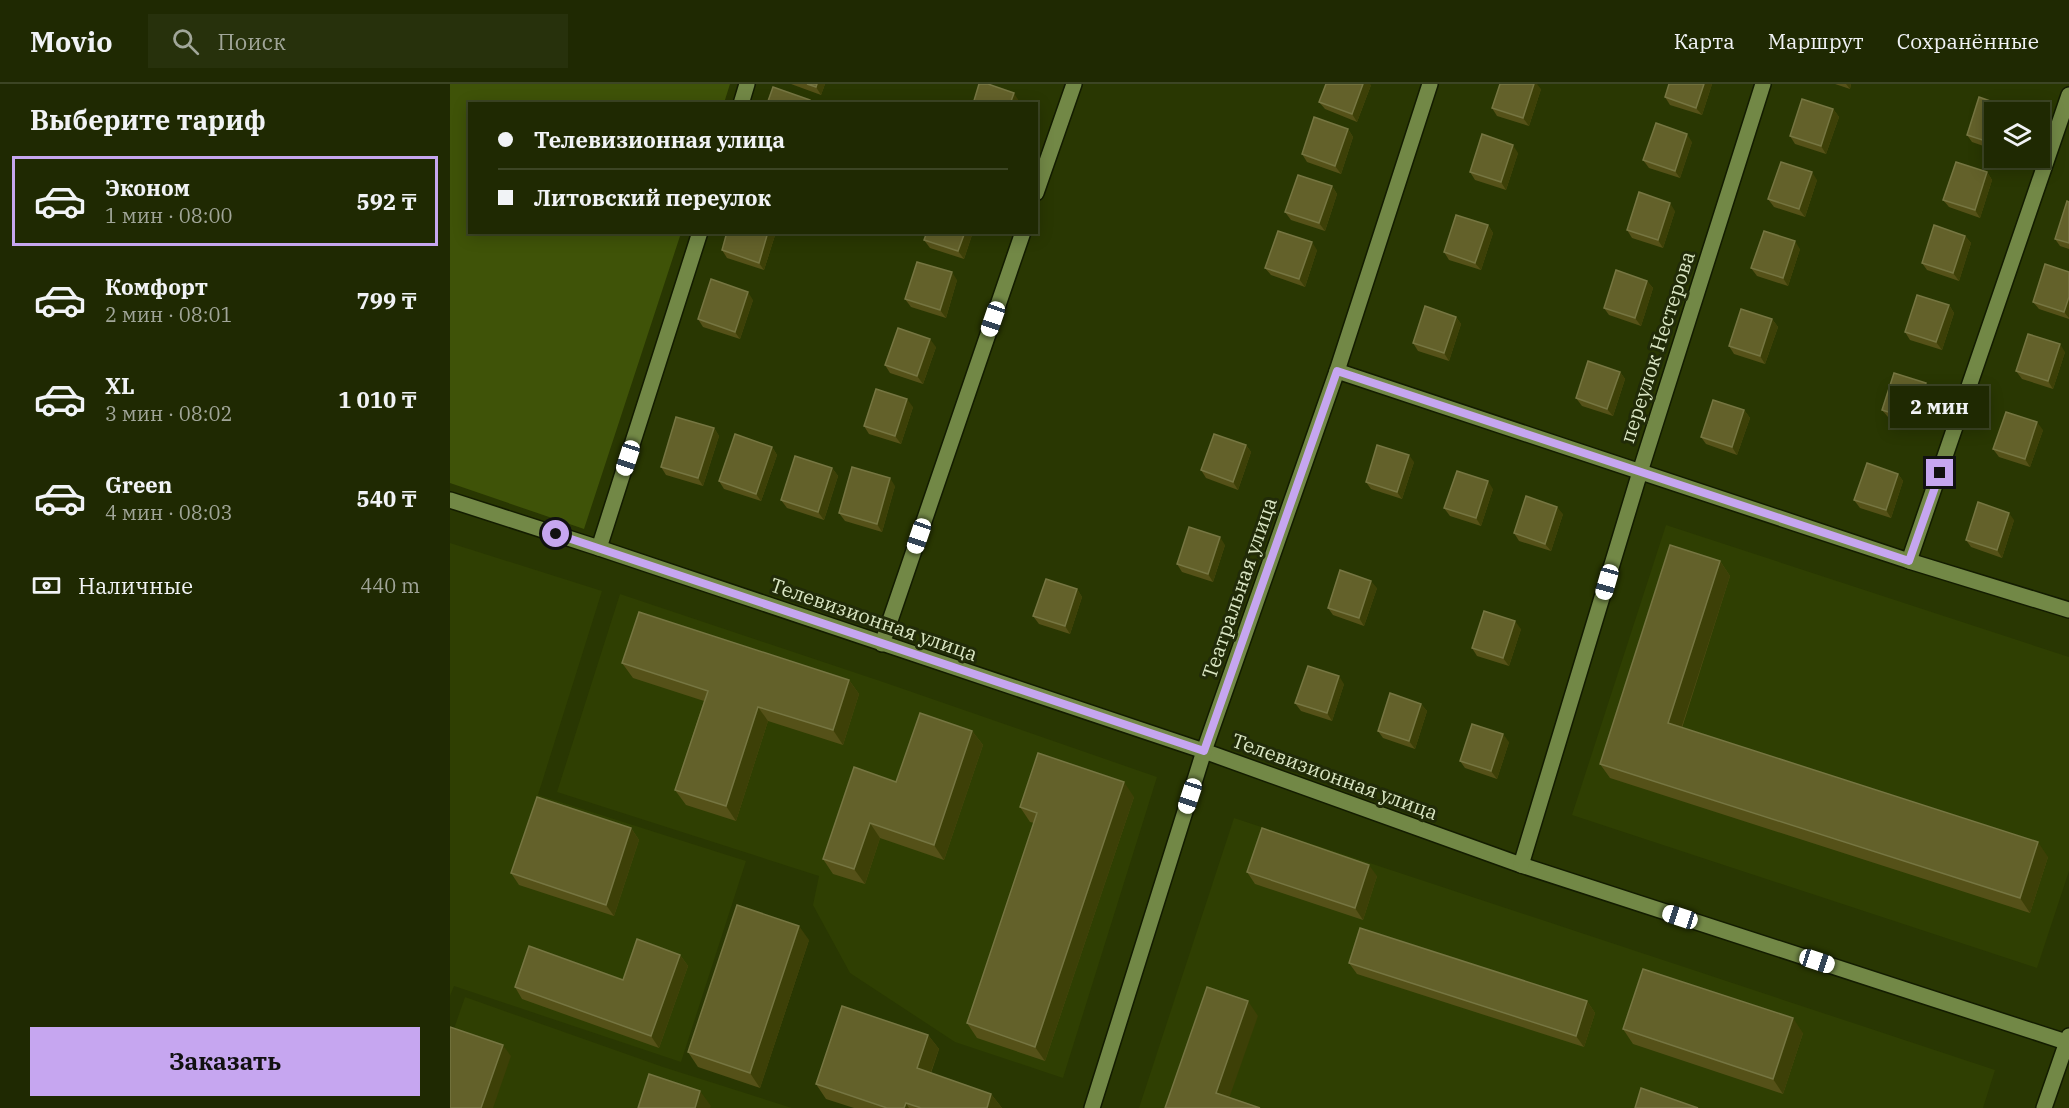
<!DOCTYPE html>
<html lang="ru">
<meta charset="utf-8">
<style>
:root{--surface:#1f2902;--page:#27310c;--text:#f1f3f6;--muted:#a1a699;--line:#3c4524;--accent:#c6a6f0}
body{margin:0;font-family:"IBM Plex Serif",serif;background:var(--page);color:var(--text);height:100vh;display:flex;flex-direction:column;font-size:22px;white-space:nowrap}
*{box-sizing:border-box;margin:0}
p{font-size:20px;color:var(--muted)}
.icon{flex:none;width:33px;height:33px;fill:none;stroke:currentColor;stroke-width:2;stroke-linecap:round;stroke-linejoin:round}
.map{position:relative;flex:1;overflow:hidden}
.sheet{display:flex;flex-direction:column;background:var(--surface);width:450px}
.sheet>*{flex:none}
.guide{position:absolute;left:18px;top:18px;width:570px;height:132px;border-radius:0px;box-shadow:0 3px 15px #0003,0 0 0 2px var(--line);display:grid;align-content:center;height:132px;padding:0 30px;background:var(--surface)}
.controls{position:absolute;left:1534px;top:18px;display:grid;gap:12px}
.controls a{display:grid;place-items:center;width:66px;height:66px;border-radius:0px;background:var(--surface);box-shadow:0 3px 15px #0003,0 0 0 2px var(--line);font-size:30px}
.end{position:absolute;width:27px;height:27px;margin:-14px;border:8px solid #c6a6f0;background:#111;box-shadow:0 0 0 3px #111}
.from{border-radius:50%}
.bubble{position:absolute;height:42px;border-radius:0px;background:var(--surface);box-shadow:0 3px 15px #0003,0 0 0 2px var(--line);font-size:20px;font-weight:700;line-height:42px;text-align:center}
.car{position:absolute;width:18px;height:36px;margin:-18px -9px;border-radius:8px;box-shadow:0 0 4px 2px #0007;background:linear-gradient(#fff 24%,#345 0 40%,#fff 0 76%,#345 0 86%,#fff 0)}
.guide b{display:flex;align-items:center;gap:21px;height:57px;font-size:22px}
.guide b+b{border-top:2px solid var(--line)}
.guide i{width:15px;height:15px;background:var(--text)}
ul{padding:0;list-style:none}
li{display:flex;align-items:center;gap:18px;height:90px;margin:0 12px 9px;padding:0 18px;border:3px solid transparent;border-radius:0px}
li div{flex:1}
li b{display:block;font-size:22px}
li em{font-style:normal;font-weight:700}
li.on{border-color:var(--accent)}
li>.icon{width:54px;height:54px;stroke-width:1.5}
h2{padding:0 30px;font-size:27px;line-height:72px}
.pay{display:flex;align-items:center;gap:15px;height:66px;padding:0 30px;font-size:22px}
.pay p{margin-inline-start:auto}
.cta{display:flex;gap:12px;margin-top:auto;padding:12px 30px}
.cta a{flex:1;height:69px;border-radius:0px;background:var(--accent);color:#111;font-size:24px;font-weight:700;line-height:69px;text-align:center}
header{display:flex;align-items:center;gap:36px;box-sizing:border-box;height:84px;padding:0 30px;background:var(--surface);border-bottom:2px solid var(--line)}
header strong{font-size:28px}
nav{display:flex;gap:33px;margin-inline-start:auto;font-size:21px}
.search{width:420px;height:54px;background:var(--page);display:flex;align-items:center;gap:15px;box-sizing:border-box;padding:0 21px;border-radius:0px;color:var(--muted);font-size:22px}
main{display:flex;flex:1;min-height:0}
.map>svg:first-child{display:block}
.built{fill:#2f3f02}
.green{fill:#3f5308}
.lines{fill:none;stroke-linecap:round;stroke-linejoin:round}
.minor-casing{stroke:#131c00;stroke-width:18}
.minor{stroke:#728846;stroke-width:15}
.wall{fill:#555118}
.shaded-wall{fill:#3d4007}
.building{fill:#63612a;stroke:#767642;stroke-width:1.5}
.route{stroke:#c6a6f0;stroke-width:8}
.labels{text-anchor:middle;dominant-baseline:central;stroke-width:6;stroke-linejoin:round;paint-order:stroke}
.street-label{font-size:20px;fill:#dae6c4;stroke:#212b08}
</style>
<header>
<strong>Movio</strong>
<div class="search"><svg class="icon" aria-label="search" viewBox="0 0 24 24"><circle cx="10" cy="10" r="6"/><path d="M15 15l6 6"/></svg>Поиск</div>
<nav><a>Карта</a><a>Маршрут</a><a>Сохранённые</a></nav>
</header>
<main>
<section class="sheet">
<h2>Выберите тариф</h2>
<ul>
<li class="on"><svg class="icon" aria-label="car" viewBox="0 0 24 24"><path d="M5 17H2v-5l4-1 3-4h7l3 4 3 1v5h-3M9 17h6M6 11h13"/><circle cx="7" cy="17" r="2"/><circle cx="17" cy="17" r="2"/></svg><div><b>Эконом</b><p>1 мин · 08:00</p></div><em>592 ₸</em></li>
<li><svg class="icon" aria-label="car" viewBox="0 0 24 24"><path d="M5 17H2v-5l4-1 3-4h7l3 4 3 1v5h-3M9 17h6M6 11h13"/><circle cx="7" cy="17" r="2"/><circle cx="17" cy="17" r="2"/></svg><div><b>Комфорт</b><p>2 мин · 08:01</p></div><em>799 ₸</em></li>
<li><svg class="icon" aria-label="car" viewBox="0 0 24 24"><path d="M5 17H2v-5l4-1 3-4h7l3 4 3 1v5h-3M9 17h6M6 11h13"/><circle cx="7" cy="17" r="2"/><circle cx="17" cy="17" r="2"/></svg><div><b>XL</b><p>3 мин · 08:02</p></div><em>1 010 ₸</em></li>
<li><svg class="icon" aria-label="car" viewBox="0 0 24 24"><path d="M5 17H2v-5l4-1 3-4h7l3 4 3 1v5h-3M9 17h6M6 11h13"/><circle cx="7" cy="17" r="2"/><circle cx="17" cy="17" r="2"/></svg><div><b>Green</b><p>4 мин · 08:03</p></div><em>540 ₸</em></li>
</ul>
<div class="pay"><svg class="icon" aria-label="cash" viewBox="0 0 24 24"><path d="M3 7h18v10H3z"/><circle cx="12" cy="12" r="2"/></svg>Наличные<p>440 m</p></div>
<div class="cta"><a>Заказать</a></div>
</section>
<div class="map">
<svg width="1619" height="1024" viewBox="0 0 1619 1024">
<rect width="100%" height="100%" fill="#293702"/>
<g class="built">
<polygon points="1216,441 1619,573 1619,787 1587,884 1122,731"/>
<polygon points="0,459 152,507 88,711 296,777 231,978 4,902 0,912"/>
<polygon points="170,510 436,599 707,693 613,994 505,958 400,889 363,821 369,792 107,708"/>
<polygon points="784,734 1545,986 1533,1024 689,1024"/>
<polygon points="15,913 213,983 342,1024 0,1024 0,956"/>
</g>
<polygon class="green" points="0,0 280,0 274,19 20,20 20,148 231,149 134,445 0,399"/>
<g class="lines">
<g class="minor-casing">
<g id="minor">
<polyline points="291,20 297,0"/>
<polyline points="586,109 624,0"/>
<polyline points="887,287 1459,477 1619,526"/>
<polyline points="0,416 149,464 754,667 1071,781 1619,959"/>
<polyline points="149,464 250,148"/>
<polyline points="1459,477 1619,11"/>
<polyline points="432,560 573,148"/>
<polyline points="1071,781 1190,388 1313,0"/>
<polyline points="642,1024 754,667 887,287 980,0"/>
<polyline points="1594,1024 1619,952"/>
</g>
</g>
<use href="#minor" class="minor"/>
</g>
<g class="wall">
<polygon points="341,0 375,0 371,11"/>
<polygon points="1219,0 1262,0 1252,31 1220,21 1215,13"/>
<polygon points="1385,0 1401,0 1400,5"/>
<polygon points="921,1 907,38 875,25 869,18"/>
<polygon points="1091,5 1079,42 1047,32 1042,24"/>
<polygon points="1383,25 1389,33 1376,70 1345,60 1340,52"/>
<polygon points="1545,28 1545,66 1522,58 1517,51"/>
<polygon points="898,45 903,53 891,90 857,78 852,70"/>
<polygon points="1242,58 1230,94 1199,84 1193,76"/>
<polygon points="1068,69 1056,106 1025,96 1020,88"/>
<polygon points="1537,88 1542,96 1530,134 1499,123 1493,116"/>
<polygon points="1367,96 1355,133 1324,123 1318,115"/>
<polygon points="882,102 887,110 875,147 841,136 835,128"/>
<polygon points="1619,118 1619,165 1610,162 1605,155"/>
<polygon points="1225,127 1213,164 1182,154 1177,146"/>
<polygon points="1038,141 1043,149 1031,186 999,176 994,168"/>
<polygon points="277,148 326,148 314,186 277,174 272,166"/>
<polygon points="477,148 523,148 514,175 480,164 474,156"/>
<polygon points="1515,152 1521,159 1509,197 1477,186 1472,179"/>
<polygon points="1350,165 1338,202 1307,192 1301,184"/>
<polygon points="867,166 855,203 821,191 815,184"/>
<polygon points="1619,188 1619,235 1589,225 1583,218"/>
<polygon points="507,196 496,234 461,223 455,215"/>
<polygon points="1197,197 1203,204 1191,242 1159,231 1154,224"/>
<polygon points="303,216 290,255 253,243 248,235"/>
<polygon points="1499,221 1504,229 1492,266 1460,256 1455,248"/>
<polygon points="1006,233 1011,240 999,277 968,267 963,259"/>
<polygon points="1322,235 1328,243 1315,280 1284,270 1279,262"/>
<polygon points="486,263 473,300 440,289 435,281"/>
<polygon points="1615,268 1603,305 1572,295 1566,287"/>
<polygon points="1170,288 1175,295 1163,332 1132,322 1126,314"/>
<polygon points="1481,306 1469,344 1438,333 1432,326"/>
<polygon points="463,323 451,360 419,350 414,342"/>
<polygon points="1294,326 1300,334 1287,371 1256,360 1251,353"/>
<polygon points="264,344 269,352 253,402 216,391 211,383"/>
<polygon points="1593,346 1580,383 1549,373 1543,365"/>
<polygon points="796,361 801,368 788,406 756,394 751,386"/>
<polygon points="322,363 327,371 311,417 274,405 269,397"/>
<polygon points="964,378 952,415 921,405 916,398"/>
<polygon points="382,384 388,392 374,436 337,424 331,416"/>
<polygon points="1448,390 1453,397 1441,434 1410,424 1404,416"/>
<polygon points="445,402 432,448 395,437 389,429"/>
<polygon points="1043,405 1031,442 1000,432 994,424"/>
<polygon points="1113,430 1101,467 1069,457 1064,449"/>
<polygon points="1564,436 1552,474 1521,463 1516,456"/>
<polygon points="775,461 763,498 732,488 727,480"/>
<polygon points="1270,477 1280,492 1232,644 1598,773 1580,829 1160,694 1150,680"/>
<polygon points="927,504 914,542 883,531 878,524"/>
<polygon points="627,505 632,513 620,550 589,540 583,532"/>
<polygon points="1071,545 1059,582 1027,572 1022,564"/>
<polygon points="172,579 399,596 409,610 393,661 318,637 286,737 236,721 225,706 254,617 183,594"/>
<polygon points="894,600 882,637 851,627 845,619"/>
<polygon points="971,620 977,627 965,665 933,654 928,647"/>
<polygon points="522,647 533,661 494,776 430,754 415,800 383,790 373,775 446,698"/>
<polygon points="1059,658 1047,695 1015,684 1010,677"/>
<polygon points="684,713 595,977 527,954 517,939 584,739 580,738 570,723"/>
<polygon points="181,744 189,756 164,832 69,801 61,789"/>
<polygon points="797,788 927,792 913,836 805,800"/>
<polygon points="359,856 310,1004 248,983 238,968"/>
<polygon points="230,871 238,882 209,964 72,915 65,903 173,896"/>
<polygon points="899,879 1137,917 1145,929 1134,963 907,890"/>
<polygon points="1173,945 1353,949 1333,1010 1183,960"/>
<polygon points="478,951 489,965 481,989 541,1010 552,1024 404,1024 376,1015 366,1000"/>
</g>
<g class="shaded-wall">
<polygon points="367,0 375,0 371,11 366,3"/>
<polygon points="913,0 920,0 921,1 907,38 902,30"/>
<polygon points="1084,0 1087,0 1091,5 1079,42 1073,34"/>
<polygon points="1254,0 1262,0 1252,31 1246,24"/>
<polygon points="1396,0 1401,0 1400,5"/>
<polygon points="564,9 569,17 568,20 560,20"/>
<polygon points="1383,25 1389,33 1376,70 1371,62"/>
<polygon points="898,45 903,53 891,90 885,82"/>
<polygon points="1237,50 1242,58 1230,94 1225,87"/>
<polygon points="1063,61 1068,69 1056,106 1051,98"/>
<polygon points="1362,88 1367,96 1355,133 1349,125"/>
<polygon points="1537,88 1542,96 1530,134 1525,126"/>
<polygon points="882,102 887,110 875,147 869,139"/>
<polygon points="1220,119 1225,127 1213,164 1208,156"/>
<polygon points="1038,141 1043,149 1031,186 1025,179"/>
<polygon points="318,148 326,148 314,186 309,179"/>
<polygon points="515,148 523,148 514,175 508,167"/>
<polygon points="1515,152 1521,159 1509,197 1503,189"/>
<polygon points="1345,157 1350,165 1338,202 1333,194"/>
<polygon points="862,158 867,166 855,203 849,195"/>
<polygon points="502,188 507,196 496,234 490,226"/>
<polygon points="1197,197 1203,204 1191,242 1185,234"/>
<polygon points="298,208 303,216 290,255 285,248"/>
<polygon points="1619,213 1619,234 1614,228"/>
<polygon points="1499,221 1504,229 1492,266 1486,258"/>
<polygon points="1006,233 1011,240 999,277 994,269"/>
<polygon points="1322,235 1328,243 1315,280 1310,272"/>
<polygon points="480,255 486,263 473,300 467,292"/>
<polygon points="1610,260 1615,268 1603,305 1598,297"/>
<polygon points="1170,288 1175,295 1163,332 1157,325"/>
<polygon points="1476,299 1481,306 1469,344 1464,336"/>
<polygon points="457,315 463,323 451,360 445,352"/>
<polygon points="1294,326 1300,334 1287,371 1282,363"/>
<polygon points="1587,338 1593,346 1580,383 1575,375"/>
<polygon points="264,344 269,352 253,402 248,394"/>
<polygon points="796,361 801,368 788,406 783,398"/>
<polygon points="322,363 327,371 311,417 306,410"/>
<polygon points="959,371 964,378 952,415 947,408"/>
<polygon points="382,384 388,392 374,436 368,428"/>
<polygon points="1448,390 1453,397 1441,434 1436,426"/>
<polygon points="440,394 445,402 432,448 427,440"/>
<polygon points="1038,397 1043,405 1031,442 1026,434"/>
<polygon points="1107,423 1113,430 1101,467 1095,460"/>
<polygon points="1559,429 1564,436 1552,474 1547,466"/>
<polygon points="770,453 775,461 763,498 758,490"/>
<polygon points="1270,477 1280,492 1228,654 1218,639"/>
<polygon points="921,497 927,504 914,542 909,534"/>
<polygon points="627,505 632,513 620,550 615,542"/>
<polygon points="1065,537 1071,545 1059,582 1053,574"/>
<polygon points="889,592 894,600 882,637 877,629"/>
<polygon points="399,596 409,610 393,661 383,646"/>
<polygon points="971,620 977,627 965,665 959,657"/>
<polygon points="308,623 318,637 286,737 276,722"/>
<polygon points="522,647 533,661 494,776 484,761"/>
<polygon points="1053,650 1059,658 1047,695 1041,687"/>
<polygon points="674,698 684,713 595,977 585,963"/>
<polygon points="420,739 430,754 415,800 404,785"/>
<polygon points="181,744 189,756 164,832 156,821"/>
<polygon points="1588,758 1598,773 1580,829 1570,814"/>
<polygon points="919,781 927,792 913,836 905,824"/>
<polygon points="349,842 359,856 310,1004 300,989"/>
<polygon points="230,871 238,882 209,964 201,952"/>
<polygon points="798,917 808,932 776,1023 766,1009"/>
<polygon points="1137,917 1145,929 1134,963 1126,952"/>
<polygon points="1343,934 1353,949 1333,1010 1323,995"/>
<polygon points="478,951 489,965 477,999 467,984"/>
<polygon points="53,961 61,972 43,1024 31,1024"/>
<polygon points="250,1007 261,1022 260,1024 245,1024"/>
<polygon points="541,1010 552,1024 537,1024"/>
<polygon points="456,1019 459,1024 454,1024"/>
</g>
<g class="building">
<polygon points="357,0 367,0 366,3"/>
<polygon points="529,0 538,0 564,9 560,20 523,20"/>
<polygon points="876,0 913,0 902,30 869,18"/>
<polygon points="1050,0 1084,0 1073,34 1042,24"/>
<polygon points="1219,0 1254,0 1246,24 1215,13"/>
<polygon points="323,3 360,16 359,20 317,20"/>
<polygon points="1529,13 1560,24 1559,28 1545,28 1545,60 1517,51"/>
<polygon points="1352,15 1383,25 1371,62 1340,52"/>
<polygon points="864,33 898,45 885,82 852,70"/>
<polygon points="1206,39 1237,50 1225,87 1193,76"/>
<polygon points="1032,50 1063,61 1051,98 1020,88"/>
<polygon points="1331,78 1362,88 1349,125 1318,115"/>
<polygon points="1506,78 1537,88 1525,126 1493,116"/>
<polygon points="848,91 882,102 869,139 835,128"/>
<polygon points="1189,108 1220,119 1208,156 1177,146"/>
<polygon points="1617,117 1619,118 1619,159 1605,155"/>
<polygon points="1006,131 1038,141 1025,179 994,168"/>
<polygon points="1484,141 1515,152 1503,189 1472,179"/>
<polygon points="828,147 862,158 849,195 815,184"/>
<polygon points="1314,147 1345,157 1333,194 1301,184"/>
<polygon points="277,148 318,148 309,179 272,166"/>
<polygon points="477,148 515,148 508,167 474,156"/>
<polygon points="467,178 502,188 490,226 455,215"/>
<polygon points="1595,180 1619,188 1619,213 1614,228 1583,218"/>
<polygon points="1166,186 1197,197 1185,234 1154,224"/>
<polygon points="261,195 298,208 285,248 248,235"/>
<polygon points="1467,211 1499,221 1486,258 1455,248"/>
<polygon points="975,222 1006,233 994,269 963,259"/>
<polygon points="1291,225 1322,235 1310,272 1279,262"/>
<polygon points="448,244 480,255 467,292 435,281"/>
<polygon points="1578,250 1610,260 1598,297 1566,287"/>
<polygon points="1138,277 1170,288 1157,325 1126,314"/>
<polygon points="1444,289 1476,299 1464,336 1432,326"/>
<polygon points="426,305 457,315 445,352 414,342"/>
<polygon points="1263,316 1294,326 1282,363 1251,353"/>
<polygon points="1556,328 1587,338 1575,375 1543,365"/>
<polygon points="226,333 264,344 248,394 211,383"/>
<polygon points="285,350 322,363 306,410 269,397"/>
<polygon points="764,350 796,361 783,398 751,386"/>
<polygon points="927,361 959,371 947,408 916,398"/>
<polygon points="345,372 382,384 368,428 331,416"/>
<polygon points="1417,379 1448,390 1436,426 1404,416"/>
<polygon points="402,383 440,394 427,440 389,429"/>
<polygon points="1007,387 1038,397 1026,434 994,424"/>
<polygon points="1076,412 1107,423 1095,460 1064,449"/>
<polygon points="1528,418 1559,429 1547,466 1516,456"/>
<polygon points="739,443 770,453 758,490 727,480"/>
<polygon points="1220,461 1270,477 1218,639 1588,758 1570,814 1150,680"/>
<polygon points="890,486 921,497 909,534 878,524"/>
<polygon points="596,495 627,505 615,542 583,532"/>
<polygon points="1034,527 1065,537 1053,574 1022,564"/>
<polygon points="189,528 399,596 383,646 308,623 276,722 225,706 258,607 172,579"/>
<polygon points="858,582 889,592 877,629 845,619"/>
<polygon points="940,609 971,620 959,657 928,647"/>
<polygon points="470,629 522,647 484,761 420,739 404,785 373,775 404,683 446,698"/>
<polygon points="1022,640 1053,650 1041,687 1010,677"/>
<polygon points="588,669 674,698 585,963 517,939 587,729 570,723"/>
<polygon points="87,713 181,744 156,821 61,789"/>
<polygon points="812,744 919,781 905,824 797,788"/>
<polygon points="287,821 349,842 300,989 238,968"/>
<polygon points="910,844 1137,917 1126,952 899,879"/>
<polygon points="187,855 230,871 201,952 65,903 79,862 173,896"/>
<polygon points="1193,885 1343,934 1323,995 1173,945"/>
<polygon points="757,903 798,917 766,1009 810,1024 715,1024"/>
<polygon points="392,922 478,951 467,984 541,1010 537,1024 471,1024 456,1019 454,1024 437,1024 366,1000"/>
<polygon points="0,943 53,961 31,1024 0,1024"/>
<polygon points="199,990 250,1007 245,1024 188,1024"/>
<polygon points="1191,1004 1248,1024 1185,1024"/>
</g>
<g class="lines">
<polyline class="route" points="106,450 754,667 887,287 1459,477 1490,389"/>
</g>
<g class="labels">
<g class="street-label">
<text transform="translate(1207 263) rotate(-72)">переулок Нестерова</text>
<text transform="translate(789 504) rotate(-71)">Театральная улица</text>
<text transform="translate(424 535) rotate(19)">Телевизионная улица</text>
<text transform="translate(885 692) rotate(20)">Телевизионная улица</text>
</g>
</g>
</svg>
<div class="controls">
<a><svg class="icon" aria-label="layers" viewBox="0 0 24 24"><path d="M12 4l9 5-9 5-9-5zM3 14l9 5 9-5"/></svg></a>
</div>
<i class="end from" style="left:106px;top:450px"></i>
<i class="end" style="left:1490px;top:389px"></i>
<div class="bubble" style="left:1440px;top:302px;width:99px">2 мин</div>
<i class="car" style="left:543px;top:235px;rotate:199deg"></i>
<i class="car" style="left:178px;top:374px;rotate:198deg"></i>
<i class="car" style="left:469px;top:452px;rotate:199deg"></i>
<i class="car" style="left:1157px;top:498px;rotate:196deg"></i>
<i class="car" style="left:740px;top:712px;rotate:198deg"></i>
<i class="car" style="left:1230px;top:833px;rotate:288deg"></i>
<i class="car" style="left:1367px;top:877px;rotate:108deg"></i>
<div class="guide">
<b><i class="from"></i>Телевизионная улица</b>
<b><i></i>Литовский переулок</b>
</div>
</div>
</main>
